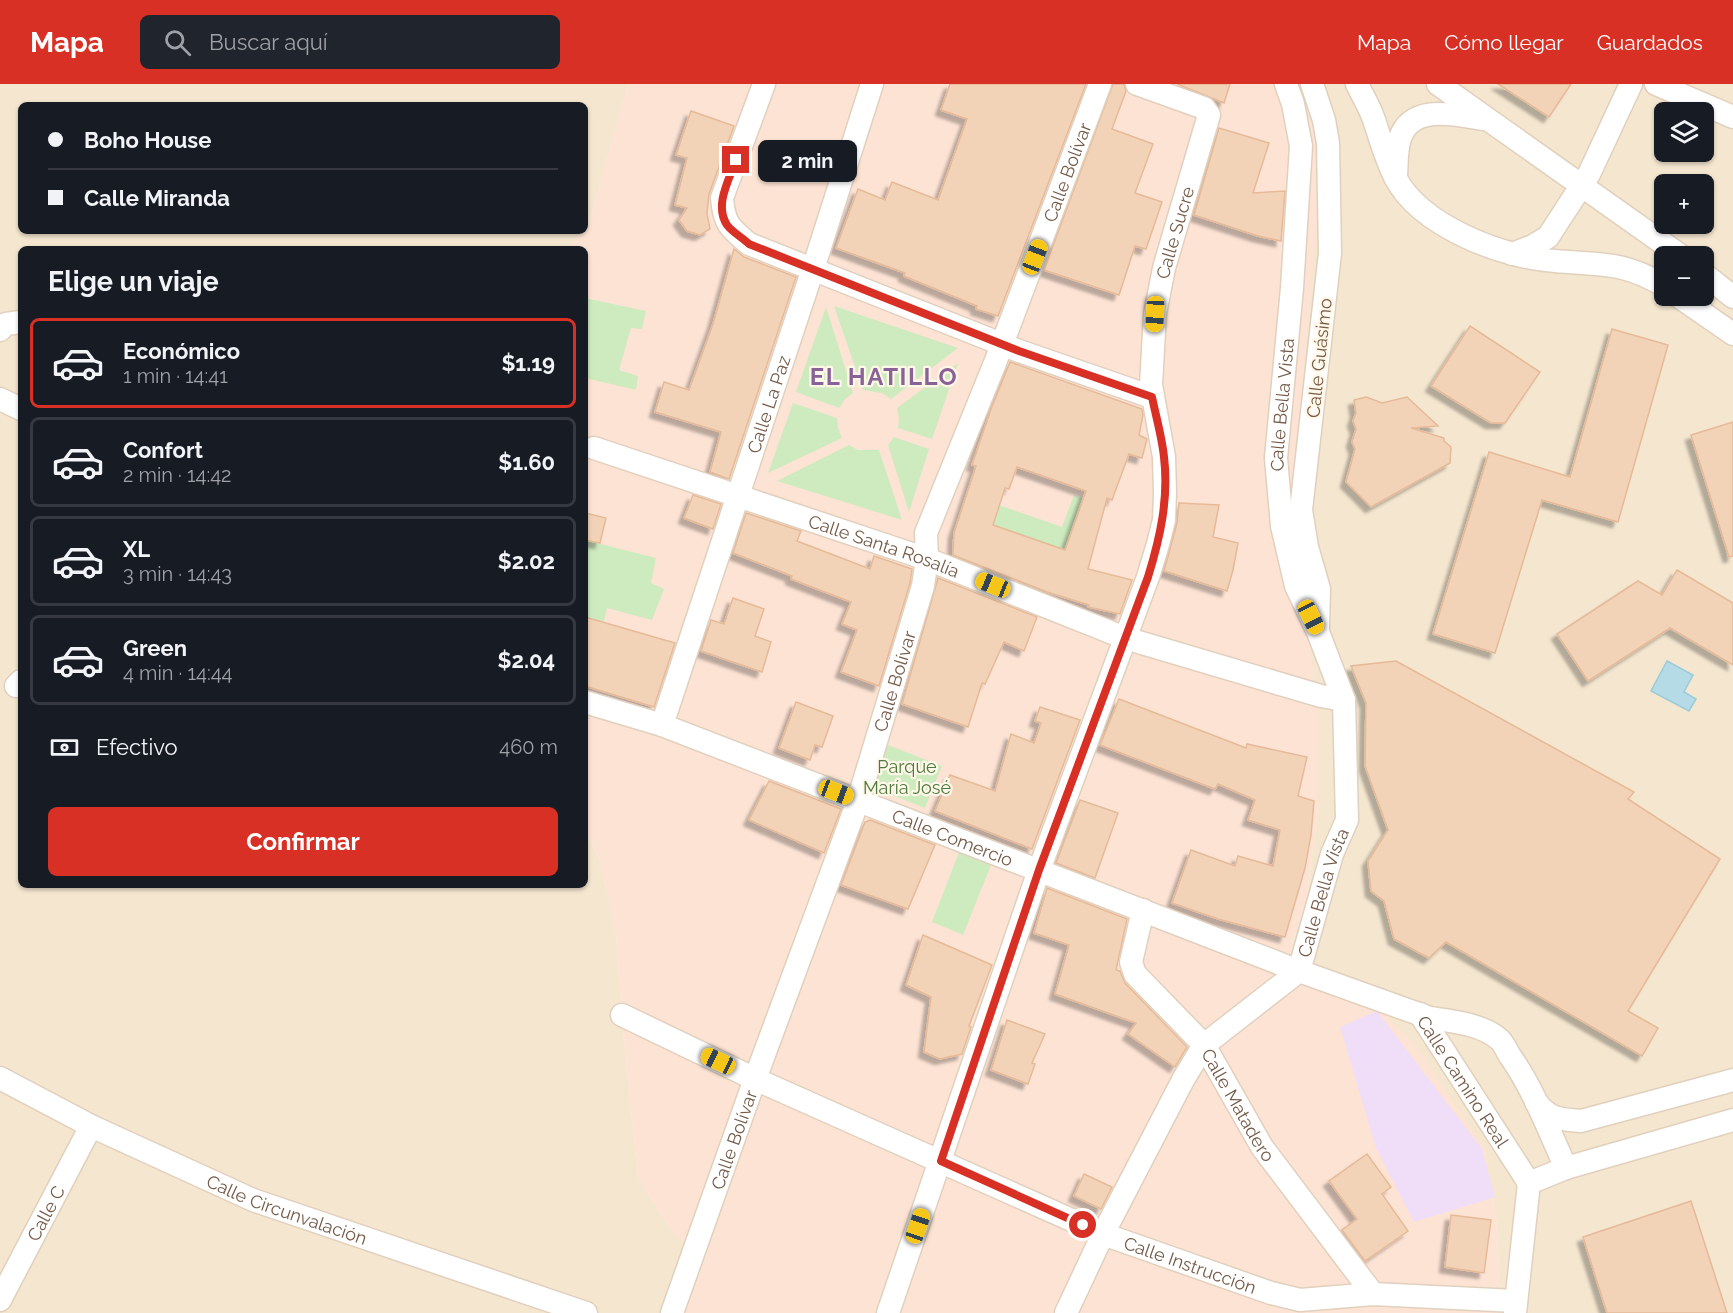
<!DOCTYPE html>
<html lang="es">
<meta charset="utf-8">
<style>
:root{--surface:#171b24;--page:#20242c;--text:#f1f3f6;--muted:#9ea1a6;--line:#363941;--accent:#d93025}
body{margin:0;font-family:Raleway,sans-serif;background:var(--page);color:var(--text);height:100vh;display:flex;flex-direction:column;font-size:22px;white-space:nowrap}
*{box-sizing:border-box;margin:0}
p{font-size:20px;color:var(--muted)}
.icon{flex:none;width:33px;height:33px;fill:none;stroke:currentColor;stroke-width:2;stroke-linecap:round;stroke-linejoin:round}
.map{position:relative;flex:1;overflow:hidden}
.sheet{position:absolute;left:18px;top:162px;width:570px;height:642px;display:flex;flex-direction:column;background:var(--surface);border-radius:9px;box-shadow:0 2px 4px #0004}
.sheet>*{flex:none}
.guide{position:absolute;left:18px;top:18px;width:570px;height:132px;border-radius:9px;box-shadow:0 2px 4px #0004;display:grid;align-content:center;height:132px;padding:0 30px;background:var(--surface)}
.controls{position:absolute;left:1654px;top:18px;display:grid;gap:12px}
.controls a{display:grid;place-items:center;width:60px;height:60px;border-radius:9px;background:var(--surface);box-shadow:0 2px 4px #0004;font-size:30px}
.end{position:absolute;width:27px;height:27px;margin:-14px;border:8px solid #d93025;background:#fff;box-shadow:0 0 0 3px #fff}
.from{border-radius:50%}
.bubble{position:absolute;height:42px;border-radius:9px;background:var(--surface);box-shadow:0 2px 4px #0004;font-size:20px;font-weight:700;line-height:42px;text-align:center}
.car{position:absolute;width:18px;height:36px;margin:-18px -9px;border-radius:8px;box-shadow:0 0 4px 2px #0007;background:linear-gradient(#f5c518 24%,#345 0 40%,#f5c518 0 76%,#345 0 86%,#f5c518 0)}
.guide b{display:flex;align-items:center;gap:21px;height:57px;font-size:22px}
.guide b+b{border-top:2px solid var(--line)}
.guide i{width:15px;height:15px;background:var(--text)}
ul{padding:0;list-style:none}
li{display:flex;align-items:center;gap:18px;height:90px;margin:0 12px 9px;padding:0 18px;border:3px solid var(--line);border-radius:9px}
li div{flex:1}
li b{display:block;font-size:22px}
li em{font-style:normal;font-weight:700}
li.selected{border-color:var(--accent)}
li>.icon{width:54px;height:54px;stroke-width:1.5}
h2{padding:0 30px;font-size:27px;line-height:72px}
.pay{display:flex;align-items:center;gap:15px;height:66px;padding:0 30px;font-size:22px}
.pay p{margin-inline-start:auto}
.button{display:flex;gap:12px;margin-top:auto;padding:12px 30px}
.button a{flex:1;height:69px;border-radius:9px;background:var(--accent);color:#fff;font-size:24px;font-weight:700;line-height:69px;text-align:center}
header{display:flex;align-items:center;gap:36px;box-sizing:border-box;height:84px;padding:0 30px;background:var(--accent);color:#fff}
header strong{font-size:28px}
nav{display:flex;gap:33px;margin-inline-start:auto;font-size:21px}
.search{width:420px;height:54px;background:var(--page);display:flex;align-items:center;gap:15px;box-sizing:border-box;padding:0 21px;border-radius:9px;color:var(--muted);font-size:22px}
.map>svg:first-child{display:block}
.residential{fill:#f4e6cf;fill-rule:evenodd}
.commercial{fill:#fde3d4}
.education{fill:#f0def9}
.green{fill:#ceeabf}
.water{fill:#b5dce6;stroke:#9bcbd8;stroke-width:1.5}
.building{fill:#f3d3b8;stroke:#e6ba98;stroke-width:1.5;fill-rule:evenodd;filter:url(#shadow)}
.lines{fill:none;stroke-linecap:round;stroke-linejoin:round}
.minor-casing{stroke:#e1d0bd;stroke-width:25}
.minor{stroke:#fff;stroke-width:22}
.route{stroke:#d93025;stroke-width:8}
.labels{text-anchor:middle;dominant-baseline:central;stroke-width:4.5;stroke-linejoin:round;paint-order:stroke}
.street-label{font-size:18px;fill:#745a47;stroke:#fff7e7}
.park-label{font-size:18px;fill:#4d7a3f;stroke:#fff7e7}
.district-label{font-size:24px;font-weight:bold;letter-spacing:1.5px;fill:#896298;stroke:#fff7e7}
</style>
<header>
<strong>Mapa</strong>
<div class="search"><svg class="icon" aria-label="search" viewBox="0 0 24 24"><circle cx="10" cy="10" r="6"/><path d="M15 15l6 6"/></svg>Buscar aquí</div>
<nav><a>Mapa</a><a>Cómo llegar</a><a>Guardados</a></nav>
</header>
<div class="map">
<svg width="1733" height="1229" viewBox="0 0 1733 1229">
<defs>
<filter id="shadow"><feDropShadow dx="-5.5" dy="5.5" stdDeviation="1.5" flood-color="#0004"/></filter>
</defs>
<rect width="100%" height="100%" fill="#fdf3e1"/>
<g class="residential">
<path d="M0 0H628L587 146 567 165H21V801H585V744L600 777 616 850 623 947 638 1094 676 1153 708 1167 685 1229H0ZM21 21H585V147H21Z"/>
<path d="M1305 0H1733V1229H1502L1496 1133 1484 1064 1383 929 1304 901 1291 863 1306 818 1318 725 1293 415 1311 192ZM1665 28H1704V68H1665ZM1665 100H1704V140H1665ZM1665 172H1704V212H1665Z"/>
</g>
<polygon class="commercial" points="628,0 1305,0 1318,39 1320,95 1293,415 1319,640 1318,725 1306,818 1291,863 1304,901 1383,929 1416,961 1484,1064 1496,1133 1502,1229 685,1229 708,1167 676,1153 638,1094 623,947 616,850 600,777 585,744 585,165 567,165 587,146"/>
<polygon class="education" points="1377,927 1482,1065 1495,1113 1414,1138 1376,1064 1340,943"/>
<g class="green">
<polygon points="585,214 646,227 642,245 631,244 619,286 638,292 636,306 585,294"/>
<polygon points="834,222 958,264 891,315 882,309 863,306"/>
<polygon points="826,223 853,309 845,315 839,324 796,308"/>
<polygon points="958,279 932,355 898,344 899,334 897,324"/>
<polygon points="793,319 837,334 838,344 842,354 768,389"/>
<polygon points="894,353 929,365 909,428 888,361"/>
<polygon points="849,361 858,366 879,366 902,436 777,397"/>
<polygon points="1074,411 1106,422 1100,438 1078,431 1065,466 993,441 999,421 1062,443"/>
<polygon points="585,456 656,474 651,499 664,505 652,536 607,524 604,538 585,537"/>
<polygon points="888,661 942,682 925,724 871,703"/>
<polygon points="961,763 993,776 963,851 932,838"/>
</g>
<polygon class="water" points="1667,577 1693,591 1684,608 1696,615 1689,627 1651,607"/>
<g class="building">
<polygon points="950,0 1086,0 998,232 976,225 977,222 904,192 905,189 836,164 858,105 885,116 892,98 938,116 967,35 941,26"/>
<polygon points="1113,0 1124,0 1126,7 1112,45 1153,60 1135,109 1162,118 1146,165 1135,162 1119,211 1044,186"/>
<polygon points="1177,0 1230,0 1224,19"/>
<polygon points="1498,0 1571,0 1549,33"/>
<polygon points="691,27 734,42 709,110 707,130 710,145 700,151 687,147 679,136 687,124 675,121 687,74 676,71"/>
<polygon points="1219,44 1269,59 1253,109 1285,107 1281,157 1258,152 1194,131"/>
<polygon points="734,165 744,173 796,193 729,395 710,388 721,348 655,328 664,298 689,306 713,240"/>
<polygon points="1470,242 1540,288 1505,339 1491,339 1431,302"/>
<polygon points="1612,245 1668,261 1618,438 1542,416 1495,569 1433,550 1489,368 1570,393"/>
<path d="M1010 278 1142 325 1143 331 1139 351 1147 355 1142 374 1129 370 1112 416 1107 414 1088 485 1132 496 1120 530 1088 523 1089 521 1047 508 953 471 954 449 976 382 972 381 991 325ZM1017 383 1086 407 1065 466 993 441 1005 404 1009 405Z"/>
<polygon points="1366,313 1382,319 1407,313 1438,342 1411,344 1444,354 1444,357 1451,363 1450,379 1371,423 1346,398 1355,365 1352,358 1356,345 1353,337 1356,329 1354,316"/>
<polygon points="1733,338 1733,472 1729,473 1691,351"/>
<polygon points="693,411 721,420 713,445 684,434"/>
<polygon points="1179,419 1219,421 1213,453 1238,459 1233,486 1227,507 1164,487 1177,439"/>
<polygon points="585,429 606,434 600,459 585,456"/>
<polygon points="746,429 801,447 797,457 870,485 874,472 912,485 910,499 879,602 841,588 857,546 842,540 851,518 791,495 792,492 733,469"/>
<polygon points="1677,486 1733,519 1733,581 1670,544 1588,597 1557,550 1638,497 1662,511"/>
<polygon points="938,494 1037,533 1024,567 1004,558 985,600 982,599 968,643 902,620"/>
<polygon points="733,514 764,525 755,552 771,558 762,588 701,567 711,536 724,540"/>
<polygon points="585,533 675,559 654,623 585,602"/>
<polygon points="1396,577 1634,708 1628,715 1720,775 1628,927 1658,944 1642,972 1446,858 1429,874 1394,855 1384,817 1371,807 1368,777 1388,746 1365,682 1366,619 1351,582"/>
<polygon points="1119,615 1246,664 1247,660 1307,673 1298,712 1314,717 1311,751 1305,784 1285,853 1218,835 1172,819 1191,766 1235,782 1238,772 1273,782 1280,746 1248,736 1255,716 1218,700 1215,705 1100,661"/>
<polygon points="796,618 833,632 822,663 815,661 810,676 779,664"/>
<polygon points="1040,623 1080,636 1032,765 935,727 950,691 995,707 1011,650 1034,659 1041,639 1035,637"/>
<polygon points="769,697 841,725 824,769 749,736"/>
<polygon points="1080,716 1118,729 1095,794 1056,779"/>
<polygon points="870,736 935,761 908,825 841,801 865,738"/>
<polygon points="1047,804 1127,835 1116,886 1120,887 1125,899 1187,963 1175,983 1128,950 1136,939 1055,910 1069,861 1034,849"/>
<polygon points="923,851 992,881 969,942 971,943 962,970 940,975 924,968 931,913 906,901"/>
<polygon points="1007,936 1045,950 1032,979 1035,980 1028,1000 991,986"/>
<polygon points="1367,1070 1391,1103 1382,1110 1408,1147 1365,1177 1342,1146 1357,1135 1329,1097"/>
<polygon points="1084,1090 1112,1103 1101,1125 1074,1112"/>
<polygon points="1691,1117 1727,1229 1607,1229 1583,1153"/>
<polygon points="1451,1131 1491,1136 1484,1189 1445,1183"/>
</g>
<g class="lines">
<g class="minor-casing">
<g id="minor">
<path d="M764 0 722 114C724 140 730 144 749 160L1019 267 1152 313"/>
<polyline points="1312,0 1324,36 1328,59 1330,169 1301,426 1307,463 1319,505 1318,544"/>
<path d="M1357 0C1362 11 1369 22 1373 33 1380 53 1385 73 1395 93 1420 142 1503 174 1555 177 1602 181 1622 177 1665 202"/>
<polyline points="1438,0 1681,172"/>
<polyline points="1656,0 1733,33"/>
<path d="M1396 92C1397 79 1396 66 1400 54 1412 19 1456 31 1483 35"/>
<polyline points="1512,170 1533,162 1548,153 1589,90 1631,0"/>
<polyline points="1704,190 1733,213"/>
<polyline points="1678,212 1733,250"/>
<polyline points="0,246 6,240 21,238"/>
<polyline points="0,315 21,325"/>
<path id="s1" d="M594 364 927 475 1125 554 1321 612 1344 616"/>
<polyline points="16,602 21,597"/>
<path id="s2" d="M585 618 662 641 1299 887 1430 934C1451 937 1483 940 1500 956 1504 960 1507 967 1510 972 1534 1006 1549 1047 1566 1084"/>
<path id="s3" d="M662 641 813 185 872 0"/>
<path id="s4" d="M1143 826 1131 878 1135 890 1204 961 1262 1063 1373 1210"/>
<path id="s5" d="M1420 930 1529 1099"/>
<path id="s6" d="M622 931 755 995 1103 1150 1271 1209 1300 1216 1373 1210 1516 1217"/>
<path id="s7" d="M0 994 91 1042 253 1116 586 1229"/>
<path d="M1536 1018C1550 1036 1560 1035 1581 1037L1733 996"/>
<polyline points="1529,1099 1566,1084 1733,1036"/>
<path id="s8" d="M0 1216 91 1042"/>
<path id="s9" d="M672 1229 755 995 858 717 923 502 927 475 926 449 995 279 1100 0"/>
<path id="s10" d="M888 1229 1039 786 1148 493 1158 460 1164 436 1165 408 1164 373 1151 301 1155 230 1164 184 1209 31 1204 24 1137 0"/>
<path id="s11" d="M1066 1229 1103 1150 1183 996 1204 961 1299 887 1332 770 1347 736 1344 616 1318 548 1296 502 1282 442 1276 374 1292 204 1301 62 1293 20 1286 0"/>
<polyline points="1515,1229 1529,1099"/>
</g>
</g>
<use href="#minor" class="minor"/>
</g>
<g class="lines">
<path class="route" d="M736 76C729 96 714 121 727 141 732 148 743 154 749 160L1019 267 1152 313C1156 333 1162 353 1164 373 1169 415 1160 454 1148 493L1039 786 941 1077 1083 1141"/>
</g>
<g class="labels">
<g class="street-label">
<text stroke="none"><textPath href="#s9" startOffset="1210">Calle Bolívar</textPath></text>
<text stroke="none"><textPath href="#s10" startOffset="1131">Calle Sucre</textPath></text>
<text transform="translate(1319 274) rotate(-84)">Calle Guásimo</text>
<text stroke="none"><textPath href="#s3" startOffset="338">Calle La Paz</textPath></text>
<text stroke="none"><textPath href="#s11" startOffset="1008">Calle Bella Vista</textPath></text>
<text stroke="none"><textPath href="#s1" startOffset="306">Calle Santa Rosalía</textPath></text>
<text stroke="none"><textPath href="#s9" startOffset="670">Calle Bolívar</textPath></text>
<text stroke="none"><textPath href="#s2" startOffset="392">Calle Comercio</textPath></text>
<text stroke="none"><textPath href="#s11" startOffset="504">Calle Bella Vista</textPath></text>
<text stroke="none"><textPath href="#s5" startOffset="80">Calle Camino Real</textPath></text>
<text stroke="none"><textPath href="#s4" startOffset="234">Calle Matadero</textPath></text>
<text stroke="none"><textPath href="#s9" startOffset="184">Calle Bolívar</textPath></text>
<text stroke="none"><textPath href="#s7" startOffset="316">Calle Circunvalación</textPath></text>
<text stroke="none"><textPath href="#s8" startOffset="98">Calle C</textPath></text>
<text stroke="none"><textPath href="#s6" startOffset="621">Calle Instrucción</textPath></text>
</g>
<g class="park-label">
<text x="907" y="682">Parque<tspan x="907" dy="21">María José</tspan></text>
</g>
<g class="district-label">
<text x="884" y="292">EL HATILLO</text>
</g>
</g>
</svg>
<div class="controls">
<a><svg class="icon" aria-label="layers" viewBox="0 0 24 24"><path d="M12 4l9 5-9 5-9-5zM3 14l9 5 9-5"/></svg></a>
<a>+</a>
<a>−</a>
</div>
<i class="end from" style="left:1083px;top:1141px"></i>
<i class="end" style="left:736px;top:76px"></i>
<div class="bubble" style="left:758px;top:56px;width:99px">2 min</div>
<i class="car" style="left:1035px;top:173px;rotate:21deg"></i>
<i class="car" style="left:1155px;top:230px;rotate:183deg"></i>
<i class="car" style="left:993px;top:501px;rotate:292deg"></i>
<i class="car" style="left:1311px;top:533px;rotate:154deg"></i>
<i class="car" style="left:836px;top:708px;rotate:111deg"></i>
<i class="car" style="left:718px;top:977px;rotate:295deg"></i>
<i class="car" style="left:918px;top:1142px;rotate:19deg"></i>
<div class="guide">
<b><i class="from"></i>Boho House</b>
<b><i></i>Calle Miranda</b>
</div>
<section class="sheet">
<h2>Elige un viaje</h2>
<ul>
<li class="selected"><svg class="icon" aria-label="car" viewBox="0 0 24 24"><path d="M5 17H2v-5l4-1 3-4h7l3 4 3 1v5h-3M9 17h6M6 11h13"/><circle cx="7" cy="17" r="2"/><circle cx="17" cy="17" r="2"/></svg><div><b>Económico</b><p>1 min · 14:41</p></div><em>$1.19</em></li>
<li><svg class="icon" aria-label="car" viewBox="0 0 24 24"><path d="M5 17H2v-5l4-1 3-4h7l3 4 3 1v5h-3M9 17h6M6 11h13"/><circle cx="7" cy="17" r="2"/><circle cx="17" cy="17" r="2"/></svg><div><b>Confort</b><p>2 min · 14:42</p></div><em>$1.60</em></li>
<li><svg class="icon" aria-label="car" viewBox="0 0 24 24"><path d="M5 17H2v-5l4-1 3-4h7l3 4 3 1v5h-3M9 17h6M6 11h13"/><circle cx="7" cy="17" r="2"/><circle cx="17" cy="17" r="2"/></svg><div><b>XL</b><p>3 min · 14:43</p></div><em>$2.02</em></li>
<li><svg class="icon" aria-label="car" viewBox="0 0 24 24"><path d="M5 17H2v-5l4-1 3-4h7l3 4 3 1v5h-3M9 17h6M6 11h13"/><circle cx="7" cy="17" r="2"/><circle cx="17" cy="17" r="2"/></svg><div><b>Green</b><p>4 min · 14:44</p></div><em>$2.04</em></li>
</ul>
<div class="pay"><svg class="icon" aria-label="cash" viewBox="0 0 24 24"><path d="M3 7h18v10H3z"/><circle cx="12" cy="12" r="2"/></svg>Efectivo<p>460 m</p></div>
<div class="button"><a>Confirmar</a></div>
</section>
</div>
